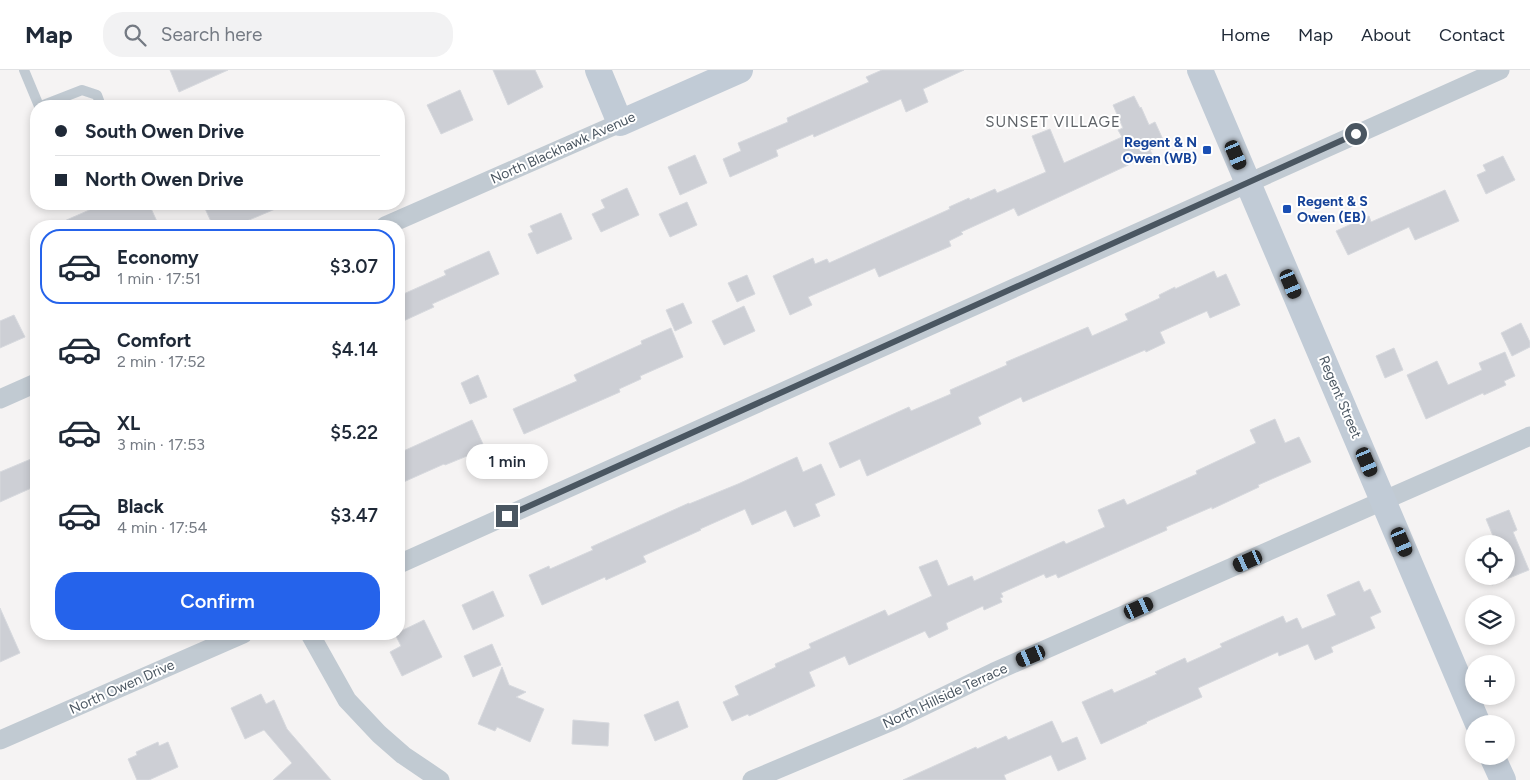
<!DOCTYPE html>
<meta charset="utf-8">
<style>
:root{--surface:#fff;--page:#f2f2f3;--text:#1f2937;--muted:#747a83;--line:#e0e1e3;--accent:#2563eb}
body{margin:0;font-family:Figtree,sans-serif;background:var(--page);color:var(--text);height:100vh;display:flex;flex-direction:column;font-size:19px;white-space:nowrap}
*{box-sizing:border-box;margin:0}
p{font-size:16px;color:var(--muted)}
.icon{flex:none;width:28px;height:28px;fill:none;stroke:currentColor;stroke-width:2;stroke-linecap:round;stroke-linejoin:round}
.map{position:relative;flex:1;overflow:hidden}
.drawer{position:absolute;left:30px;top:150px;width:375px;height:420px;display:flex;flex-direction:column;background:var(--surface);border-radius:20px;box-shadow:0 2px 8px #0003}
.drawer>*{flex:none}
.hud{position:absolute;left:30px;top:30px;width:375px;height:110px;border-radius:20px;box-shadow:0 2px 8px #0003;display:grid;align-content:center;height:110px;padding:0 25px;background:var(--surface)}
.tools{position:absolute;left:1465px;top:465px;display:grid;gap:10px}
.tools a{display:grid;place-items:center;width:50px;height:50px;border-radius:50%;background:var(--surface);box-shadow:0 2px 8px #0003;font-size:25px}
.end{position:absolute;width:22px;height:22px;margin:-11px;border:6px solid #4a5661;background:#fff;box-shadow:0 0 0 2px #fff}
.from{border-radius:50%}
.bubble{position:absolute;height:35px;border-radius:18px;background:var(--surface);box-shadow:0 2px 8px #0003;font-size:16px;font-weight:600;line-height:35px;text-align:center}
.car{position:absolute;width:15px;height:30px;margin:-15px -8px;border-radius:6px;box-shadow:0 0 4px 1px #0007;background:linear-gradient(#222 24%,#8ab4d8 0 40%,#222 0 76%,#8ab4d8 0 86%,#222 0)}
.hud b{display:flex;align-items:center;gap:18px;height:48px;font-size:19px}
.hud b+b{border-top:1px solid var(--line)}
.hud i{width:12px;height:12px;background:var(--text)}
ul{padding:9px 0 0;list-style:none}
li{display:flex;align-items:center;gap:15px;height:75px;margin:0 10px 8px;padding:0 15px;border:2px solid transparent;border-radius:20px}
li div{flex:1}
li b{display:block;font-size:19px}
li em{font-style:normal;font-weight:600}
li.on{border-color:var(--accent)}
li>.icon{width:45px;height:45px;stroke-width:1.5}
.button{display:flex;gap:10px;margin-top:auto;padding:10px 25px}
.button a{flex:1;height:58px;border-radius:20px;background:var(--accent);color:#fff;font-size:20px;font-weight:600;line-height:58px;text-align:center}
header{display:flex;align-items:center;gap:30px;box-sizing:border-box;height:70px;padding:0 25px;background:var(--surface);border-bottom:1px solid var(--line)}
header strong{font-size:24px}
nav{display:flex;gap:28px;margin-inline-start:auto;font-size:18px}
.search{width:350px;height:45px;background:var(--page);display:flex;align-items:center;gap:12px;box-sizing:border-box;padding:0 18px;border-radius:20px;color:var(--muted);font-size:19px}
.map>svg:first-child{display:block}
.building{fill:#cdcfd5;stroke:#d7d9de}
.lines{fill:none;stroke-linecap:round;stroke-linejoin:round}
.lane{stroke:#c1cad2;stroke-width:10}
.street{stroke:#c1cad2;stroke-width:19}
.secondary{stroke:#c1cbd6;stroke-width:26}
.route{stroke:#4a5661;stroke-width:6}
.transit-dot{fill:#1a4fb4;stroke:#fff;stroke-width:2}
.labels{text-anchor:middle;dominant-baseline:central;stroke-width:4;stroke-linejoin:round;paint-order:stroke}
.transit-label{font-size:14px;font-weight:bold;fill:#164399;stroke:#fff;text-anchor:end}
.street-label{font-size:14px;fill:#4a5661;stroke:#fff}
.neighbourhood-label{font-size:15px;letter-spacing:1px;fill:#5f6368;stroke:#fff}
</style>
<header>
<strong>Map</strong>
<div class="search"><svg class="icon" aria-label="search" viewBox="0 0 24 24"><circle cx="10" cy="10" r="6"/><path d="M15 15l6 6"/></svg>Search here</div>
<nav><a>Home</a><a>Map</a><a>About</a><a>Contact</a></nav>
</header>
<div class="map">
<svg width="1530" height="710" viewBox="0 0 1530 710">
<rect width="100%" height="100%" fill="#f5f3f3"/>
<g class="building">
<polygon points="170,0 228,0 179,22"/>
<polygon points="493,0 535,0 543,17 508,35"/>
<polygon points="882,0 964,0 923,19 928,32 906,42 901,29 814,67 813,64 776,80 778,86 730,107 723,89 741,81 738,73 788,52 787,48 869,12 866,7"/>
<polygon points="460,20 473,50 441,64 427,35"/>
<polygon points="1134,26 1140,38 1141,37 1149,55 1155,52 1165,74 1150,80 1152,84 1018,146 1014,138 961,162 963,164 949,171 951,176 879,207 875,198 808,227 812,235 790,245 773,206 813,188 815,194 827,189 829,193 950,139 949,137 969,128 970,130 995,119 997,123 1046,102 1032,66 1050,59 1064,93 1122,67 1118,60 1123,58 1113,35"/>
<polygon points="695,85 707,113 680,125 668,97"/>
<polygon points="1503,86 1515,110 1486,124 1477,105 1486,101 1483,95"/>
<polygon points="627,118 639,145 601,162 592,144 605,138 601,130"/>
<polygon points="1445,120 1459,151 1415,170 1409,157 1348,185 1336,161 1369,146 1371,152"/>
<polygon points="687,132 697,155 670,167 659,144"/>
<polygon points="103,134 149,134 159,156 53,156"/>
<polygon points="203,134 287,134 235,156 213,156"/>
<polygon points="561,143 572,169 537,184 528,164 533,162 530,156"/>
<polygon points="489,181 499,204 432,234 434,237 399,253 399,226 446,205 444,201"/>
<polygon points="1214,201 1217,208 1226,204 1240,235 1210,248 1207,241 1160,262 1165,273 1146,282 1145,280 1023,332 1021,327 978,347 981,354 867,406 860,389 840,398 829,373 909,337 911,341 951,324 950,320 1007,295 1006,292 1088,257 1092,266 1128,250 1125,244 1160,228 1159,225 1175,217 1175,219"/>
<polygon points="747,205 755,224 737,232 728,213"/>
<polygon points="683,233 692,253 675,261 666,240"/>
<polygon points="744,236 755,261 724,275 712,251"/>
<polygon points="14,245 25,267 0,278 0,251"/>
<polygon points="1521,253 1530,272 1530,277 1512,286 1501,263"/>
<polygon points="671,258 683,287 640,306 641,309 619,319 620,322 524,364 513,339 577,311 574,305 642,274 641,271"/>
<polygon points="1394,278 1403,300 1385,308 1376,286"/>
<polygon points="1505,282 1515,306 1504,311 1506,315 1484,325 1483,323 1426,349 1407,305 1437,291 1448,315 1482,300 1479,293"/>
<polygon points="478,305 487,327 470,334 461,313"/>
<polygon points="1275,349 1285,373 1299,367 1311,392 1258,415 1259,417 1212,439 1212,437 1166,457 1167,460 1092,493 1058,508 1056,504 1046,508 1044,504 1001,523 1003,527 1000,528 1002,532 984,540 983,536 946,553 948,559 929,568 925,561 849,595 845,586 809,602 815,616 749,646 748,644 732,651 723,632 739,625 735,616 776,597 775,594 811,578 809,574 885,540 888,546 932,526 919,497 937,490 948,516 972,506 974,511 1064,471 1066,474 1105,457 1098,440 1124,429 1127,435 1197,404 1196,401 1256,373 1250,360"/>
<polygon points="472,350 487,383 469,391 467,386 445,395 444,394 399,414 399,383"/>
<polygon points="797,387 803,402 821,394 835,425 815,434 820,446 794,457 786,440 752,455 745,439 700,459 701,460 643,486 646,492 606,510 605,507 542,535 529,505 549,496 550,499 593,480 591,477 689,433 689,434 738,414"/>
<polygon points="31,389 36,402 36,416 0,432 0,402"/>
<polygon points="1509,440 1517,460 1513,462 1529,500 1492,515 1488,506 1506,506 1506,474 1491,474 1493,466 1486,449"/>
<polygon points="1359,511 1364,522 1370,519 1381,542 1370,547 1375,558 1331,577 1333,582 1315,590 1308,574 1279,586 1278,582 1198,618 1202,627 1146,652 1147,653 1101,674 1082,632 1112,619 1114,623 1157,604 1155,602 1185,588 1187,593 1222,577 1220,574 1283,546 1286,553 1297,548 1302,559 1336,545 1327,525"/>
<polygon points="493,521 504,546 473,560 462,535"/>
<polygon points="0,538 20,583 0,592"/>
<polygon points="424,550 442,587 402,606 390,582 401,576 395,564 399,564 399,562"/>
<polygon points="492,574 501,595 473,607 464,586"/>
<polygon points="502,597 509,615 526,622 516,627 544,639 530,672 497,657 495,661 478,654"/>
<polygon points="261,624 266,634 274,630 287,659 331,710 273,710 292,693 264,660 245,669 231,638"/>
<polygon points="678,631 688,657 655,671 644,645"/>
<polygon points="573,650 609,653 608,676 572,674"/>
<polygon points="1052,651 1062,673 1077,667 1086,689 1058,701 1051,685 1004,705 1006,710 903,710 976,677 977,679 1006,666 1008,670"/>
<polygon points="158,672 159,676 168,672 178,697 149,710 137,710 128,689 137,685 136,682"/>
</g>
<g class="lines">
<g class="lane">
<polyline points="24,0 39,36"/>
<polyline points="41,36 82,20 97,25 101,36"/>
</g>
<g class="street">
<polyline points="385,156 620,53"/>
<polyline points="0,329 36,313"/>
<polyline points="399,494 1500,0"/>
<polyline points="310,564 347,630 379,664 403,685 440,710"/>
<polyline points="0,670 243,564"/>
<polyline points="752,710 897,649 994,602 1530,366"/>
</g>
<g class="secondary">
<polyline points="598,0 620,53 740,0"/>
<polyline points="1200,0 1478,654"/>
<polyline points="1492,686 1503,710"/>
</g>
</g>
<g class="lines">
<polyline class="route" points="507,446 1356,64"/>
</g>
<g class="transit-dot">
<rect x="1202" y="75" width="10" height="10" rx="2.5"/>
<rect x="1282" y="134" width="10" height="10" rx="2.5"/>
</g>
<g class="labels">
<g class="transit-label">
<text x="1197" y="72">Regent &amp; N<tspan x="1197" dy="16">Owen (WB)</tspan></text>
<text x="1297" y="131" text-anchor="start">Regent &amp; S<tspan x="1297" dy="16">Owen (EB)</tspan></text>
</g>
<g class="street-label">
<text transform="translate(563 78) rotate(-24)">North Blackhawk Avenue</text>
<text transform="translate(1340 327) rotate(67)">Regent Street</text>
<text transform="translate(122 617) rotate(-24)">North Owen Drive</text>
<text transform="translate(945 626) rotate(-25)">North Hillside Terrace</text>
</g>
<g class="neighbourhood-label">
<text x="1053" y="52">SUNSET VILLAGE</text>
</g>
</g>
</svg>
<div class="tools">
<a><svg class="icon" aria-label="locate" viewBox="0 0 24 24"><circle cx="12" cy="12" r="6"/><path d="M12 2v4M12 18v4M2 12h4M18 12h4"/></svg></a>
<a><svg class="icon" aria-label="layers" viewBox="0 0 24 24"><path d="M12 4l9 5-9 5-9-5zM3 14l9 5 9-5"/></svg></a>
<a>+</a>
<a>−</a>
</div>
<i class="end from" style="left:1356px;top:64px"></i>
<i class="end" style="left:507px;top:446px"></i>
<div class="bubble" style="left:466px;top:374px;width:82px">1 min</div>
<i class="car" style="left:1236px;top:85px;rotate:157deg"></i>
<i class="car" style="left:1291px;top:214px;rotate:157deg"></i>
<i class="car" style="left:1367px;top:392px;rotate:157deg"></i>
<i class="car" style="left:1402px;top:472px;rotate:157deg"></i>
<i class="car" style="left:1248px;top:491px;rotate:246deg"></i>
<i class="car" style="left:1139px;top:538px;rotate:66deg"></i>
<i class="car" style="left:1031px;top:586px;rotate:247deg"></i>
<div class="hud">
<b><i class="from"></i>South Owen Drive</b>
<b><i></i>North Owen Drive</b>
</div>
<section class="drawer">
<ul>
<li class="on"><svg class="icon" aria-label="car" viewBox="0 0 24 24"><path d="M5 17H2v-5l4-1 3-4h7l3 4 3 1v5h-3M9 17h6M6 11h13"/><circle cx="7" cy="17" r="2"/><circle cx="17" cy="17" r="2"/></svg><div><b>Economy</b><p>1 min · 17:51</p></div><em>$3.07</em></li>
<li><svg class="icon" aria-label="car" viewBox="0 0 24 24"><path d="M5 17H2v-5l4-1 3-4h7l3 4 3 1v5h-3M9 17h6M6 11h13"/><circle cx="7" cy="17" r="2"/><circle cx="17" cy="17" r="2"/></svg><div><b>Comfort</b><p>2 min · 17:52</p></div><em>$4.14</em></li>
<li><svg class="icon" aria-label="car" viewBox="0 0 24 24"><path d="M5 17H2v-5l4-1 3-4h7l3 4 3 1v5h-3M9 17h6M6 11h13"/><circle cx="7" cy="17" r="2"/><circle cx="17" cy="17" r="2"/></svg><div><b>XL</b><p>3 min · 17:53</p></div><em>$5.22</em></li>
<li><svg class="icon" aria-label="car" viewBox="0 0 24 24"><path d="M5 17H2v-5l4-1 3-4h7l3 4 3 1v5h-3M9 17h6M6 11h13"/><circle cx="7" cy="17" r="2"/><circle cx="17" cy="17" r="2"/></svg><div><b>Black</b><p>4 min · 17:54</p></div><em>$3.47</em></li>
</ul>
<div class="button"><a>Confirm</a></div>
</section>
</div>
